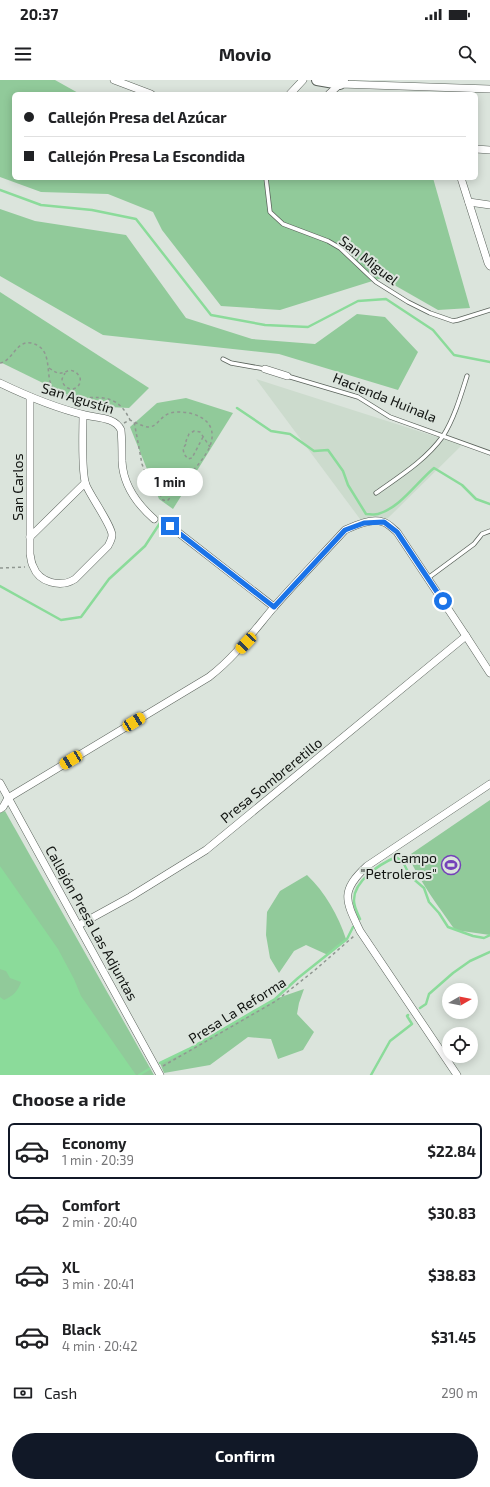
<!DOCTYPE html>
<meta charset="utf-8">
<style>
:root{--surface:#fff;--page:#f6f6f6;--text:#202124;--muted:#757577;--line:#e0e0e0;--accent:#111827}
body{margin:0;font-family:"Exo 2",sans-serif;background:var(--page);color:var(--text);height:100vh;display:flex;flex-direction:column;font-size:15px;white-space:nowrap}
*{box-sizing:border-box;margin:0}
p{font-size:13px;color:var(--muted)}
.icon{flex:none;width:22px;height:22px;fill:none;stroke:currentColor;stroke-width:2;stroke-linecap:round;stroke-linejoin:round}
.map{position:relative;height:995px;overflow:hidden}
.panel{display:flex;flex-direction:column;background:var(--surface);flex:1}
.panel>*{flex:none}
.hud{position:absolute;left:12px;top:12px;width:466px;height:88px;border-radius:6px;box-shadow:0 2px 10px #0003;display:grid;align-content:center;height:88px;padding:0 12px;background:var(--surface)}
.needle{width:26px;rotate:81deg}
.tools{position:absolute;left:442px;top:903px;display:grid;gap:8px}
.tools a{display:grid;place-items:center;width:36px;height:36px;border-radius:50%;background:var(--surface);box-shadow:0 2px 10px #0003;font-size:20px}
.end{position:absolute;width:18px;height:18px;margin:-9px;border:5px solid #1a73e8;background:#fff;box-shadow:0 0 0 2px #fff}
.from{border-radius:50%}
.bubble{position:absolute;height:28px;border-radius:14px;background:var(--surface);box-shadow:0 2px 10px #0003;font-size:13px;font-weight:700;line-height:28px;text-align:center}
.car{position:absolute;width:12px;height:24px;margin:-12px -6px;border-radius:5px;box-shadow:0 0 3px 1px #0007;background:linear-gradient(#f5c518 24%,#345 0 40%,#f5c518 0 76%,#345 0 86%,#f5c518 0)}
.hud b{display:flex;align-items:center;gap:14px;height:38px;font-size:15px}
.hud b+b{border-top:1px solid var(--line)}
.hud i{width:10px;height:10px;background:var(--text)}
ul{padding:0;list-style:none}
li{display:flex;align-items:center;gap:12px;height:56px;margin:0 8px 6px;padding:0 4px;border:2px solid transparent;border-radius:6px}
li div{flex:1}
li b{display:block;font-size:15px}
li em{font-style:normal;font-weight:700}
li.active{border-color:var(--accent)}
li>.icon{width:36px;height:36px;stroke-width:1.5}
h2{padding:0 12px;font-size:18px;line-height:48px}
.pay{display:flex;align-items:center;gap:10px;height:44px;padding:0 12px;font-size:15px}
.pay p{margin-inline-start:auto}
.cta{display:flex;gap:8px;margin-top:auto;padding:8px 12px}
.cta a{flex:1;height:46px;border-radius:24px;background:var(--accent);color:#fff;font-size:16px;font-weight:700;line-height:46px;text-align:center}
.status{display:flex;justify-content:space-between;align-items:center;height:28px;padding:0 20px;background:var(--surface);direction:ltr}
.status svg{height:11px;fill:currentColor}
header{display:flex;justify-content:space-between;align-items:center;height:52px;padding:0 12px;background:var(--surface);font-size:18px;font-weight:700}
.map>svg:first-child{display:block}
.built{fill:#ccdbcd}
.green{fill:#91ca9a}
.water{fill:#8bdb9a}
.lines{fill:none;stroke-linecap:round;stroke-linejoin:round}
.stream{stroke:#8bdb9a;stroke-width:2.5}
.lane-casing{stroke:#5a625b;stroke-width:5}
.street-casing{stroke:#5a625b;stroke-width:8}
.secondary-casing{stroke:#5a625b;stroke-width:12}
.path{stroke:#909791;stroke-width:1.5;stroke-dasharray:3 3;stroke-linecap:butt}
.lane{stroke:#fff;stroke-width:3.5}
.street{stroke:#fff;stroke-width:7}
.secondary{stroke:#fff;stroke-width:10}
.route{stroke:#1a73e8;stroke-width:5}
.labels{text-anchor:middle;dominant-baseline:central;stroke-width:4;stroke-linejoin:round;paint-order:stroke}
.street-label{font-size:14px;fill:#111411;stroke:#dbe4dc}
.poi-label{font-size:14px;fill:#111411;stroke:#dbe4dc;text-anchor:end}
</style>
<div class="status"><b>20:37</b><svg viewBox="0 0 49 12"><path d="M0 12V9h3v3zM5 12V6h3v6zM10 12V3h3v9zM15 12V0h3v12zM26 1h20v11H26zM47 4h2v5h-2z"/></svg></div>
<header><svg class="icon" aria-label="menu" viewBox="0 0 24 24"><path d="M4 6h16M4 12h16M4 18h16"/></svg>Movio<svg class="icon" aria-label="search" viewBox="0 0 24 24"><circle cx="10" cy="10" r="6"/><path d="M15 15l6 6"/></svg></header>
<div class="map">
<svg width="490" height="995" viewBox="0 0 490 995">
<rect width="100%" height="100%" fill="#dbe4dc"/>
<polygon class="built" points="256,299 462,365 388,438 360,439"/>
<g class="green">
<polygon points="0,0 55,0 80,14 14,14 14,98 433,98 470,228 438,230 382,198 280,230 221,226 162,150 153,132 108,114 41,112 0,97"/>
<polygon points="0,129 35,141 126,155 186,238 252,259 315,264 357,234 385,237 418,272 398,310 279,274 103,255 0,196"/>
<polygon points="0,212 149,308 129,328 90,326 0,282"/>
<polygon points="186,318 233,333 173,429 159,419 130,347 157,323"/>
<path d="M490 720V855L455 850C438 826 421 803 408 776Z"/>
<polygon points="5,731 154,995 0,995 0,733"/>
<path d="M307 795C325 812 338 835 346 859L328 875 306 865 294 871 279 893 270 878 266 855 267 832 280 811Z"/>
<polygon points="304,909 299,923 297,934 314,952 303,970 278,979 271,959 248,957 210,985 164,993 160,983 189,969 275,919"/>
</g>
<path class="water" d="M0 786 58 869 74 899 81 916 136 995H0V917L4 920C13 916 18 911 21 902L10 898 6 891 0 889Z"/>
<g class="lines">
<g class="stream">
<polyline points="0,110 41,125 92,130 136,139 211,235 265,245 308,247 358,221 386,219 433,250 454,275 490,282"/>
<path d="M237 328 271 351 290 354 314 371 328 370 343 391 348 405 366 434C370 434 374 435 378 434 400 428 417 402 434 388L462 405 476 419 490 424"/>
<polyline points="0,506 61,540 81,537 109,499 145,466 160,443"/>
<path d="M360 839C358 834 354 827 354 821 353 801 380 784 396 777L403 782 410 796 424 808 429 822 439 833 448 847 473 856 484 858 490 855"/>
<polyline points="420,928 426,924 429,914 453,893 470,881 490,872"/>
<polyline points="160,983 189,969 275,919 298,898 347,859 353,847"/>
<polyline points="139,995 149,989"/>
<polyline points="371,995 390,961 412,944 407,936 408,935"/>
</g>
<g class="lane-casing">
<g id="lane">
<polyline points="266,98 270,132 283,144 328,161 340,168 376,202 408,222 430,233 453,241 458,240 490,230"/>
<polyline points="223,279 231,283 265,289"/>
<polyline points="287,296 358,317 390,337 490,373"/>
<path d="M376 413C400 396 426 380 443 356 454 339 461 315 467 296"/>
<polyline points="428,498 474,464 482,454 490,451"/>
</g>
</g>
<g class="street-casing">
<g id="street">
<polyline points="114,0 151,14"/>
<polyline points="290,14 303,0"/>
<polyline points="329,14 340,4 490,9"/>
<polyline points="476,69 490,70"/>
<polyline points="461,98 488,183 490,186"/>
<polyline points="469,122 490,125"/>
<polyline points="265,289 287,296"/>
<path d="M0 303C27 316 56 328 85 335 97 338 115 337 121 350 122 360 122 370 122 381 123 405 137 424 154 439"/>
<path d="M30 317V474C31 478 31 483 33 486 39 503 61 508 75 499L108 466C110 462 112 459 112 455 112 446 91 417 86 405 81 392 83 351 83 335"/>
<polyline points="170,446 274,527"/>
<polyline points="30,457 85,403"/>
<polyline points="0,703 160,995"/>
<path d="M0 729 3 727 8 718 209 597C235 577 253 552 274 527 297 501 321 476 345 450 356 445 371 438 383 442 388 443 393 449 397 452L466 556 490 593"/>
<polyline points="79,845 130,817 206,770 466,556"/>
<path d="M457 995 360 851C345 820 340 811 367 786L490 704"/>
</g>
</g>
<g class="secondary-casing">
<polyline id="secondary" points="317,0 340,4 343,0"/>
</g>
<g class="path">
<path d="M0 283C13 281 16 260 31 263 59 269 39 306 60 314 88 325 113 304 130 340"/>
<path d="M49 288C59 295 60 294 70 290L76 292 80 297C81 303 79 307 73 309 66 309 63 305 62 299L65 293"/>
<path d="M124 343 130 340C135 342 143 347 149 347 160 346 160 332 178 332 198 332 219 342 210 366 207 374 198 385 192 392 188 397 180 398 175 403L170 418 167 421 163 420 156 408 149 403 142 384 134 341"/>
<polyline points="203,357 192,378 188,379 184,374 183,368 187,363 186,361 189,354 194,351 200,352 210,367"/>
<polyline points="0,488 25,487"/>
<polyline points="163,986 276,921 315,890 354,856"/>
</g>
<use href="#lane" class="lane"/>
<use href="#street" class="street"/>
<use href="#secondary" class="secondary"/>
</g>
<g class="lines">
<polyline class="route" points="170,446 274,527 345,450 364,443 384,442 397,452 443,521"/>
</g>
<defs>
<g id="stadium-ring" transform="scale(1)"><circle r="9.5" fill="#dbe4dc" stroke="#7441b9" stroke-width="1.5"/><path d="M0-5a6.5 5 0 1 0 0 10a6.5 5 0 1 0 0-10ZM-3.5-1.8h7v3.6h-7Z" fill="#7441b9"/></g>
</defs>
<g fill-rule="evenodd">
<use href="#stadium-ring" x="451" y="785"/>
</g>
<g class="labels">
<g class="street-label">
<text transform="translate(369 180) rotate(38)">San Miguel</text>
<text transform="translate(385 317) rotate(22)">Hacienda Huinala</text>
<text transform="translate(78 318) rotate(17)">San Agustín</text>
<text transform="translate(17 407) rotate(-90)">San Carlos</text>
<text transform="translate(271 700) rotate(-39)">Presa Sombreretillo</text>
<text transform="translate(92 843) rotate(61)">Callejón Presa Las Adjuntas</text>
<text transform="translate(237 930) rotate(-32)">Presa La Reforma</text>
</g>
<g class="poi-label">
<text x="437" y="777">Campo<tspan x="437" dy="16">"Petroleros"</tspan></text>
</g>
</g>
</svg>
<div class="tools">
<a><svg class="needle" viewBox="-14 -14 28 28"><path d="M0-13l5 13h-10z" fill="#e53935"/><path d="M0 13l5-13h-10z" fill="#757577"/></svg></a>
<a><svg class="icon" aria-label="locate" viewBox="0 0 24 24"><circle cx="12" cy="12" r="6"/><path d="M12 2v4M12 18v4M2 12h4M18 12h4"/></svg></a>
</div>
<i class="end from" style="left:443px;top:521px"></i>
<i class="end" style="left:170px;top:446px"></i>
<div class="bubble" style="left:137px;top:388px;width:66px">1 min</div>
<i class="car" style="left:246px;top:563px;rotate:223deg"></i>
<i class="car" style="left:134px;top:642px;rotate:59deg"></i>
<i class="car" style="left:71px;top:680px;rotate:239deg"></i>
<div class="hud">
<b><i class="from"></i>Callejón Presa del Azúcar</b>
<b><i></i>Callejón Presa La Escondida</b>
</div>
</div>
<section class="panel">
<h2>Choose a ride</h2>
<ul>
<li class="active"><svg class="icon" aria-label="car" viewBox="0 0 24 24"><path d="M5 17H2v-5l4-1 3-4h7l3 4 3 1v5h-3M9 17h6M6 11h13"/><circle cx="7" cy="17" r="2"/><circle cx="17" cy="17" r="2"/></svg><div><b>Economy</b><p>1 min · 20:39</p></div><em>$22.84</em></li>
<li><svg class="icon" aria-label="car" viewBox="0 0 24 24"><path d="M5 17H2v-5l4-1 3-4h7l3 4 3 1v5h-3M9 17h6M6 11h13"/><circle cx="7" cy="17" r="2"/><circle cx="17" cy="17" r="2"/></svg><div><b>Comfort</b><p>2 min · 20:40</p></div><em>$30.83</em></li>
<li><svg class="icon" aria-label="car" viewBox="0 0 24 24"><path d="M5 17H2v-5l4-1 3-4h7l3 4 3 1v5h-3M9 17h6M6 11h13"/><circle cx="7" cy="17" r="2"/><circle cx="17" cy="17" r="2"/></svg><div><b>XL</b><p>3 min · 20:41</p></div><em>$38.83</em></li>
<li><svg class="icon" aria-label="car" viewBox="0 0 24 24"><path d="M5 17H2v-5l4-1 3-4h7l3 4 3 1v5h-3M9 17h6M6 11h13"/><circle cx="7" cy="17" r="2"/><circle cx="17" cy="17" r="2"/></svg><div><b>Black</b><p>4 min · 20:42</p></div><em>$31.45</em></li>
</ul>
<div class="pay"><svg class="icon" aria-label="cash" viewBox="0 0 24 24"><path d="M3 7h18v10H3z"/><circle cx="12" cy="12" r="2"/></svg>Cash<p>290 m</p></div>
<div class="cta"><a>Confirm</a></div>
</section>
